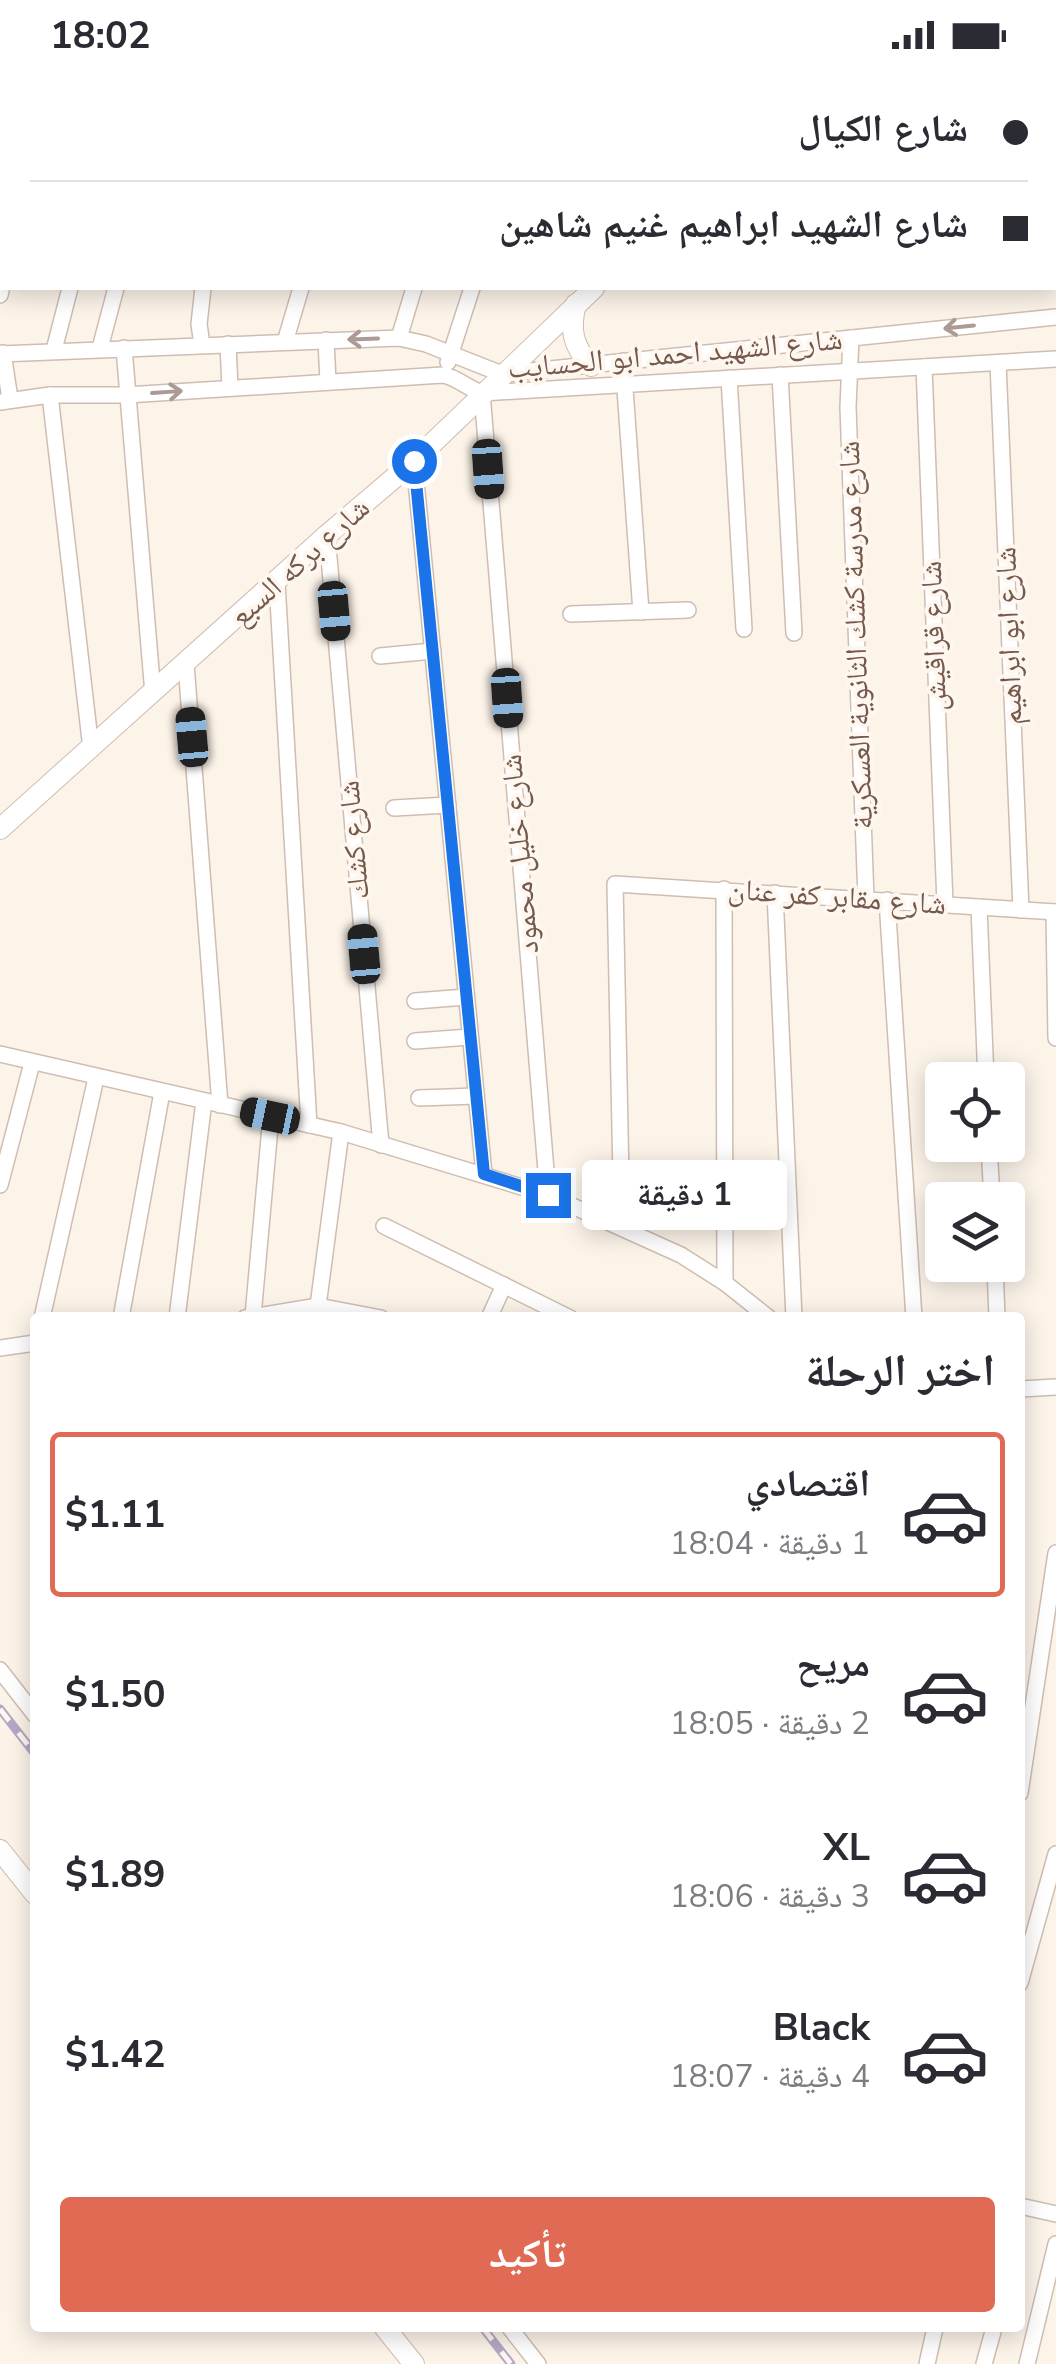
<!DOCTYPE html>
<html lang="ar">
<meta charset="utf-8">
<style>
:root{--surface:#fff;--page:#f2f2f3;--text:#2b2b33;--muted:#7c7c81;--line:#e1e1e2;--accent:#e06a53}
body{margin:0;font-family:"Nunito Sans","Noto Naskh Arabic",sans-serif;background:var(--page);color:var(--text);direction:rtl;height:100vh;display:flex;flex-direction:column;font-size:38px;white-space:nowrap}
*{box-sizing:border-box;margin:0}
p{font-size:32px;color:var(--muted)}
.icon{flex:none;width:55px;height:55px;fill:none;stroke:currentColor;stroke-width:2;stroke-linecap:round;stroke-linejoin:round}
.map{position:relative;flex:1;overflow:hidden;direction:ltr}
.side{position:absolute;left:30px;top:1242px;width:995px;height:1020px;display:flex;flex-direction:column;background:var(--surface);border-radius:10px;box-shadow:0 5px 25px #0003;direction:rtl}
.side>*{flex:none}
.top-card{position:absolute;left:0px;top:0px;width:1058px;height:220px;box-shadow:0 5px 25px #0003;direction:rtl;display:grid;align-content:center;height:220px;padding:0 30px;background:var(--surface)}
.tools{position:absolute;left:925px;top:992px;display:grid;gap:20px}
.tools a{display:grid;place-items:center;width:100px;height:100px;border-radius:10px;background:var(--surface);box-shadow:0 5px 25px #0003;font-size:50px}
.end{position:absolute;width:45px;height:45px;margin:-22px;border:12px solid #1a73e8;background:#fff;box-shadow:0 0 0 5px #fff}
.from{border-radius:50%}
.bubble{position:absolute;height:70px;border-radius:10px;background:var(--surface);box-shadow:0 5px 25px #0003;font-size:32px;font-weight:700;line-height:70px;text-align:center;direction:rtl}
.car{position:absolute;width:30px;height:60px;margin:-30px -15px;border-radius:12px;box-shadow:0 0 8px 2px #0007;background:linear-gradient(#222 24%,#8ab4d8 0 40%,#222 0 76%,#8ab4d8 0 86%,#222 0)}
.top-card b{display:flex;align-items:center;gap:35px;height:95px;font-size:38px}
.top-card b+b{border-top:2px solid var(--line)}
.top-card i{width:25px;height:25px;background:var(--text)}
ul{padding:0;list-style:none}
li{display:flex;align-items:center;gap:30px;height:165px;margin:0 20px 15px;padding:0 10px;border:5px solid transparent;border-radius:10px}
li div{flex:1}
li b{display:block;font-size:38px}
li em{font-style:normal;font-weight:700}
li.selected{border-color:var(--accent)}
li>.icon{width:90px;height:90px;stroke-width:1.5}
h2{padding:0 30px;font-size:45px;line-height:120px}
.primary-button{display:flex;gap:20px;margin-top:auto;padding:20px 30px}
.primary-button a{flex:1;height:115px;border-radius:10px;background:var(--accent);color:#fff;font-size:40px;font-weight:700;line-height:115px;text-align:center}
.status{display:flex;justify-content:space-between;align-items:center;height:70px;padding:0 50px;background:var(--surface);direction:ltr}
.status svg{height:28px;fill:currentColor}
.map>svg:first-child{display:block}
.green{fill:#d7e9c7}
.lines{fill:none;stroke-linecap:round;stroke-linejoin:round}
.street-casing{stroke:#cfbdb1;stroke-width:18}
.secondary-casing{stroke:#d2bcaf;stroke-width:22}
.street{stroke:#fff;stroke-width:15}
.secondary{stroke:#fff;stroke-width:20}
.rail-casing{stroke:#b5a7c6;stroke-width:9}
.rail{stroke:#fef7ef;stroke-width:5;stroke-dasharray:15;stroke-linecap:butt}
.oneway{stroke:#ac9b94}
.route{stroke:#1a73e8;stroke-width:12}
.labels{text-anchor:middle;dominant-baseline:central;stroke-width:8;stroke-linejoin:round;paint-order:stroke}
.street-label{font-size:30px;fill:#75594d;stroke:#fef7ef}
</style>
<div class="status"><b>18:02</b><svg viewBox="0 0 49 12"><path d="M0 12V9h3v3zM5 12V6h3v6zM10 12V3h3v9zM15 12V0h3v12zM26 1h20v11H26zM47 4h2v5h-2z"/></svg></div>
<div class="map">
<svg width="1056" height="2294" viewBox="0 0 1056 2294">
<rect width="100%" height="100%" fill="#fcf3e9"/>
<polygon class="green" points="0,0 245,0 2,2 1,59"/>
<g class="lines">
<g class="street-casing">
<g id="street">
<polyline points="364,2 365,0"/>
<polyline points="478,2 479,0"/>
<polyline points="541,2 542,0"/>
<polyline points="732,2 733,0"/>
<polyline points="1055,36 1056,36"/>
<polyline points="0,225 2,216"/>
<polyline points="399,268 414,218"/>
<polyline points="851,268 848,337 866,829"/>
<polyline points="326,270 328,312"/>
<polyline points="285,272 301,218"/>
<polyline points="228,274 230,318"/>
<polyline points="202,275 199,254 203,218"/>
<polyline points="100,278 116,218"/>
<polyline points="124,278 153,624"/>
<polyline points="54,280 70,218"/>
<polyline points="3,283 10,329"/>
<polyline points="0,284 399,268 426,274 502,304 1056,247"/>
<polyline points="623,291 641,542"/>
<polyline points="448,292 472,218"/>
<polyline points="998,293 1021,840"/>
<polyline points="924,297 945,834"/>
<polyline points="780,305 794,563"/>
<polyline points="729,308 744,559"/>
<polyline points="482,323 548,1125"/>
<polyline points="50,325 91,679"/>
<path d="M0 332 50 325H127L443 305C457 307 468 319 482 323L1056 289"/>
<polyline points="414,391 484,1104"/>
<polyline points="327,465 381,1075"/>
<polyline points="277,513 309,1055"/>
<polyline points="571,544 688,540"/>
<polyline points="380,586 433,581"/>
<polyline points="186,594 220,1035"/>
<polyline points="394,738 448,735"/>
<polyline points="724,819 725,1213"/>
<polyline points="775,823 794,1248"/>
<polyline points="887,830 914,1248"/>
<polyline points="979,837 986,1010"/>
<polyline points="1054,842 1056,968"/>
<polyline points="415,931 466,927"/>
<polyline points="415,971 470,967"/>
<polyline points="0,984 341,1062 548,1125 681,1185 725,1213 769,1248"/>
<polyline points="419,1028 476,1026"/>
<polyline points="989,1075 992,1130"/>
<polyline points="0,1115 32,993"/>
<polyline points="384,1156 570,1248"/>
<polyline points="622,1158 615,814 1056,842"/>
<polyline points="995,1195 997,1248"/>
<polyline points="318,1236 341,1062"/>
<polyline points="253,1246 271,1046"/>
<polyline points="42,1248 96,1008"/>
<polyline points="121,1248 162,1022"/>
<polyline points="177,1248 204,1031"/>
<polyline points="245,1248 318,1236 381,1248"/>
<polyline points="489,1248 504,1215"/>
<polyline points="0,1278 35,1273"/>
<polyline points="1020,1319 1056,1317"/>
<polyline points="0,1600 35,1645"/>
<polyline points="1020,1723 1056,1483"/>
<polyline points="1020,1913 1056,1784"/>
<polyline points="1020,2136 1056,2144"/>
<polyline points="510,2258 538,2294"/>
<polyline points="927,2294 935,2258"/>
<polyline points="984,2294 994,2258"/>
<polyline points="1027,2294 1056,2174"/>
</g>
</g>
<g class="secondary-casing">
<g id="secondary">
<polyline points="823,2 826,0"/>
<path d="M576 234C569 260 573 276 591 296"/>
<polyline points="0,759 327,465 414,391 594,218"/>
<polyline points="0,1780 35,1824"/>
<polyline points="385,2258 414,2294"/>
</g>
</g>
<use href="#street" class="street"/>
<use href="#secondary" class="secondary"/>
<g class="rail-casing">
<g id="rail">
<polyline points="0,1639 35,1684"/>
<polyline points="483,2258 511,2294"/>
</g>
</g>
<use href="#rail" class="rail"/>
</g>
<defs><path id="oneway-shaft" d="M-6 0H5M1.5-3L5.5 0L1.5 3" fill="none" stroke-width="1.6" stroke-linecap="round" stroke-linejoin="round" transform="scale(2.5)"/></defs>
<g class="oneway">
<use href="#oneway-shaft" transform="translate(959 257) rotate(174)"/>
<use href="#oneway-shaft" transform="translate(363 269) rotate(178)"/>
<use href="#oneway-shaft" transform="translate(167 322) rotate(-4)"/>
</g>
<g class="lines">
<polyline class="route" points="414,391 484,1104 548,1125"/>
</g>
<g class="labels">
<g class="street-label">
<text transform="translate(675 284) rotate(-5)">شارع الشهيد احمد ابو الحسايب</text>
<text transform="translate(300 492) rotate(-42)">شارع بركه السبع</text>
<text transform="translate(856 565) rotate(-92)">شارع مدرسة كشك الثانوية العسكرية</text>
<text transform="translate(934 566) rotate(-92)">شارع قراقيش</text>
<text transform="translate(1009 566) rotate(-92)">شارع ابو ابراهيم</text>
<text transform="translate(354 770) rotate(-95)">شارع كشك</text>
<text transform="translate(520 784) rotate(-95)">شارع خليل محمود</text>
<text transform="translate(837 827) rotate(4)">شارع مقابر كفر عنان</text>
</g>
</g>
</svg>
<div class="tools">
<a><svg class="icon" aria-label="locate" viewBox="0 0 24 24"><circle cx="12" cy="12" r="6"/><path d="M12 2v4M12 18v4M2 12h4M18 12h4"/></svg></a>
<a><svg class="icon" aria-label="layers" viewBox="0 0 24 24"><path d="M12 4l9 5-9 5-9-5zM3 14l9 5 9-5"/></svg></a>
</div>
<i class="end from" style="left:414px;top:391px"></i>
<i class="end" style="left:548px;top:1125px"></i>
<div class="bubble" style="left:582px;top:1090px;width:205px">1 دقيقة</div>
<i class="car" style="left:488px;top:399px;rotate:176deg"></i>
<i class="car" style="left:334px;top:541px;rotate:175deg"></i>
<i class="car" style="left:507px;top:628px;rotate:176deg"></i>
<i class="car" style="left:192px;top:667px;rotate:355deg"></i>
<i class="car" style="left:364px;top:884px;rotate:355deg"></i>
<i class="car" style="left:270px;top:1046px;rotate:282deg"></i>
<div class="top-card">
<b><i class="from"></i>شارع الكيال</b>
<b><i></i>شارع الشهيد ابراهيم غنيم شاهين</b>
</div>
<section class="side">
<h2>اختر الرحلة</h2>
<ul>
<li class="selected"><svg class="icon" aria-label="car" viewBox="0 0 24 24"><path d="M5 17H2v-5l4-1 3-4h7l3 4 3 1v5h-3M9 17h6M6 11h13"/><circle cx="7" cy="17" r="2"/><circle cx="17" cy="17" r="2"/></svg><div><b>اقتصادي</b><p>1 دقيقة · 18:04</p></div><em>$1.11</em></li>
<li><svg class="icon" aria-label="car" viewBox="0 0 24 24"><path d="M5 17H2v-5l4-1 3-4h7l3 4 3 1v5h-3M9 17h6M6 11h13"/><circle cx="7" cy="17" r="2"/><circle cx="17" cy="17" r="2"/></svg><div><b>مريح</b><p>2 دقيقة · 18:05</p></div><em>$1.50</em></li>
<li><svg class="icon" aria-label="car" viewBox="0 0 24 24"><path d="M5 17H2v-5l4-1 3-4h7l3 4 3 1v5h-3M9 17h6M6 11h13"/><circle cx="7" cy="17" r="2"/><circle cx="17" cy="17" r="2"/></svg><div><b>XL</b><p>3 دقيقة · 18:06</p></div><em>$1.89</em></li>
<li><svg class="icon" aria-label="car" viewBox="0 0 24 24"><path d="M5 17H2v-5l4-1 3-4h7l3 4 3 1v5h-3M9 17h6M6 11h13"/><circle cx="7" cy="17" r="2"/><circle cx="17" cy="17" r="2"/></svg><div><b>Black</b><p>4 دقيقة · 18:07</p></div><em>$1.42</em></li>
</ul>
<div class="primary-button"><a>تأكيد</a></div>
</section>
</div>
